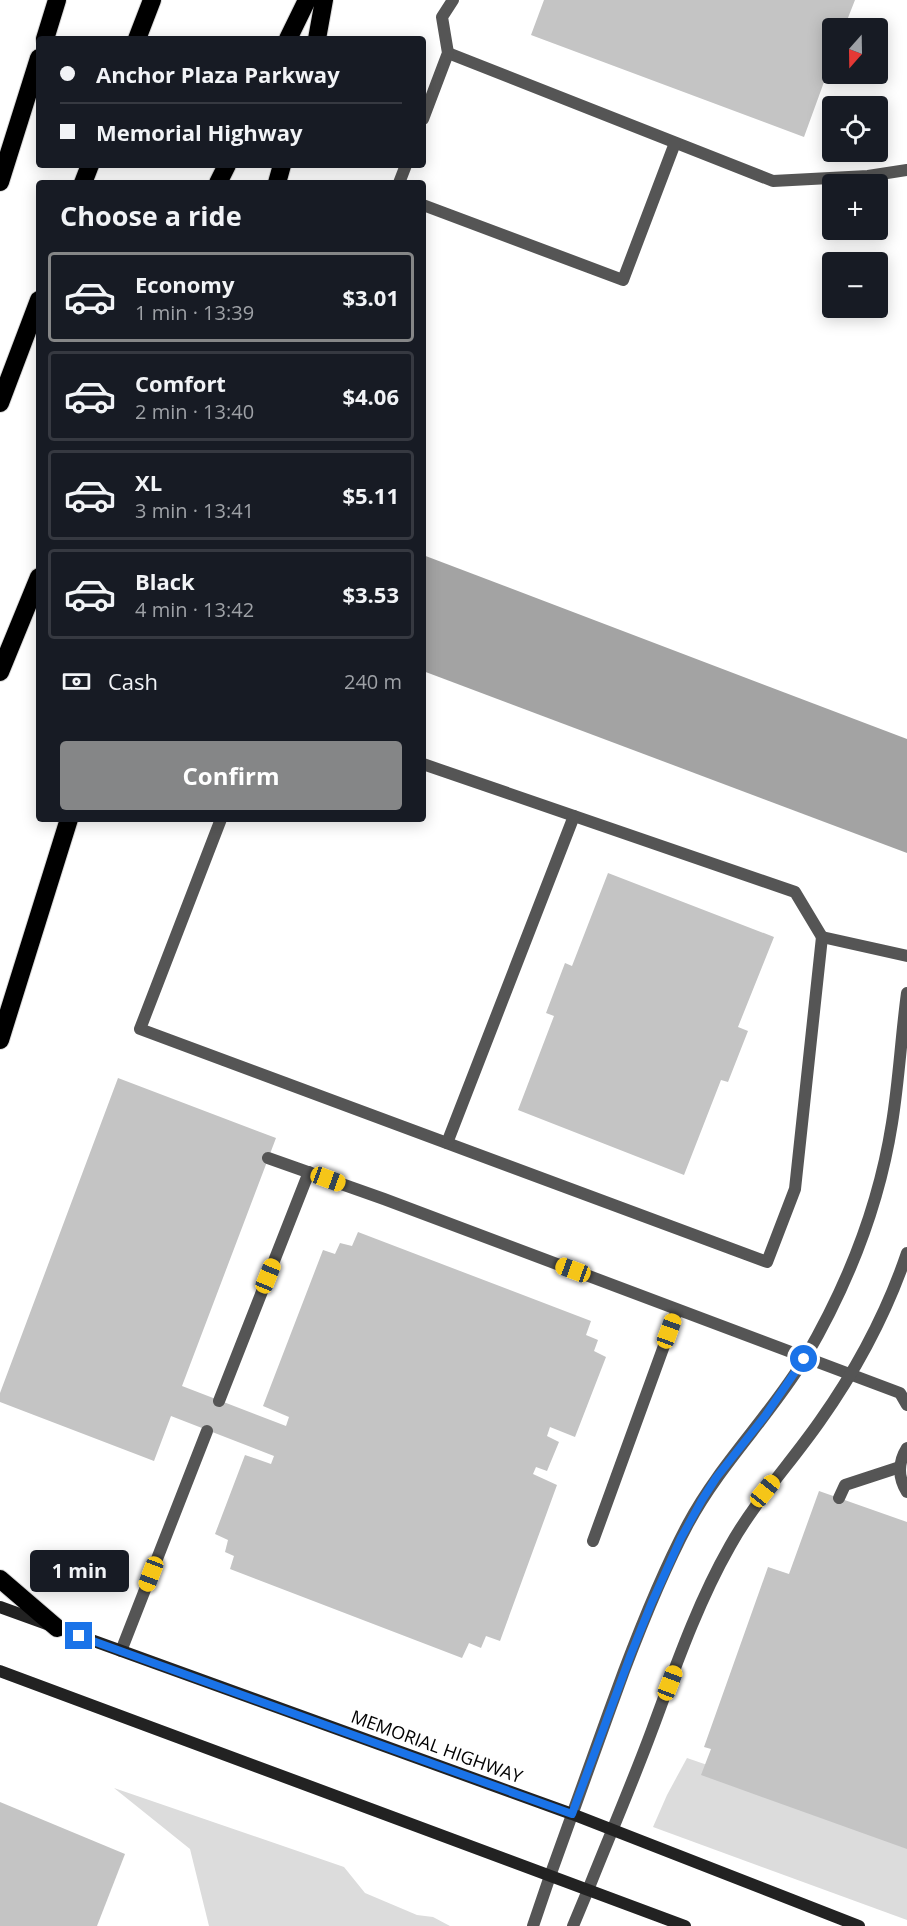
<!DOCTYPE html>
<meta charset="utf-8">
<style>
:root{--surface:#171b24;--page:#242831;--text:#f1f3f6;--muted:#9ea1a6;--line:#363941;--accent:#858687}
body{margin:0;font-family:"Open Sans",sans-serif;background:var(--page);color:var(--text);height:100vh;display:flex;flex-direction:column;font-size:22px;white-space:nowrap}
*{box-sizing:border-box;margin:0}
p{font-size:20px;color:var(--muted)}
.icon{flex:none;width:33px;height:33px;fill:none;stroke:currentColor;stroke-width:2;stroke-linecap:round;stroke-linejoin:round}
.map{position:relative;flex:1;overflow:hidden}
.sheet{position:absolute;left:36px;top:180px;width:390px;height:642px;display:flex;flex-direction:column;background:var(--surface);border-radius:6px;box-shadow:0 3px 15px #0003}
.sheet>*{flex:none}
.banner{position:absolute;left:36px;top:36px;width:390px;height:132px;border-radius:6px;box-shadow:0 3px 15px #0003;display:grid;align-content:center;height:132px;padding:0 24px;background:var(--surface)}
.needle{width:39px;rotate:200deg}
.fabs{position:absolute;left:822px;top:18px;display:grid;gap:12px}
.fabs a{display:grid;place-items:center;width:66px;height:66px;border-radius:6px;background:var(--surface);box-shadow:0 3px 15px #0003;font-size:30px}
.end{position:absolute;width:27px;height:27px;margin:-14px;border:8px solid #1a73e8;background:#fff;box-shadow:0 0 0 3px #fff}
.from{border-radius:50%}
.bubble{position:absolute;height:42px;border-radius:6px;background:var(--surface);box-shadow:0 3px 15px #0003;font-size:20px;font-weight:700;line-height:42px;text-align:center}
.car{position:absolute;width:18px;height:36px;margin:-18px -9px;border-radius:8px;box-shadow:0 0 4px 2px #0007;background:linear-gradient(#f5c518 24%,#345 0 40%,#f5c518 0 76%,#345 0 86%,#f5c518 0)}
.banner b{display:flex;align-items:center;gap:21px;height:57px;font-size:22px}
.banner b+b{border-top:2px solid var(--line)}
.banner i{width:15px;height:15px;background:var(--text)}
ul{padding:0;list-style:none}
li{display:flex;align-items:center;gap:18px;height:90px;margin:0 12px 9px;padding:0 12px;border:3px solid var(--line);border-radius:6px}
li div{flex:1}
li b{display:block;font-size:22px}
li em{font-style:normal;font-weight:700}
li.selected{border-color:var(--accent)}
li>.icon{width:54px;height:54px;stroke-width:1.5}
h2{padding:0 24px;font-size:27px;line-height:72px}
.pay{display:flex;align-items:center;gap:15px;height:66px;padding:0 24px;font-size:22px}
.pay p{margin-inline-start:auto}
.cta{display:flex;gap:12px;margin-top:auto;padding:12px 24px}
.cta a{flex:1;height:69px;border-radius:6px;background:var(--accent);color:#fff;font-size:24px;font-weight:700;line-height:69px;text-align:center}
.map>svg:first-child{display:block}
.green{fill:#dcdcdc}
.water{fill:#a3a3a3}
.building{fill:#c4c4c4}
.lines{fill:none;stroke-linecap:round;stroke-linejoin:round}
.motorway-casing{stroke:#dbdbdb;stroke-width:20}
.service{stroke:#555;stroke-width:12}
.minor{stroke:#555;stroke-width:12}
.secondary{stroke:#222;stroke-width:12}
.motorway{stroke:#000;stroke-width:18}
.route{stroke:#1a73e8;stroke-width:8}
.labels{text-anchor:middle;dominant-baseline:central;stroke-width:5;stroke-linejoin:round;paint-order:stroke}
.street-label{font-size:18px;fill:#000;stroke:#fff}
</style>
<div class="map">
<svg width="907" height="1926" viewBox="0 0 907 1926">
<rect width="100%" height="100%" fill="#fff"/>
<g class="green">
<polygon points="687,1758 907,1834 907,1920 653,1827 667,1795"/>
<polygon points="114,1788 344,1867 365,1893 417,1915 433,1917 450,1926 209,1926 190,1849"/>
</g>
<polygon class="water" points="423,555 907,739 907,853 423,671"/>
<g class="building">
<polygon points="544,0 855,0 844,28 832,28 832,60 804,137 531,35"/>
<polygon points="608,873 774,937 738,1027 748,1031 728,1082 721,1080 684,1175 518,1110 554,1016 546,1013 565,963 572,966"/>
<polygon points="118,1078 276,1138 182,1386 286,1426 289,1417 263,1406 323,1250 335,1254 340,1243 352,1246 358,1232 591,1321 586,1335 598,1340 594,1351 606,1357 575,1437 550,1427 547,1436 559,1442 547,1471 536,1467 533,1474 557,1485 500,1641 486,1636 481,1648 469,1643 462,1658 230,1569 234,1556 225,1552 228,1540 215,1534 245,1455 271,1464 274,1456 171,1416 154,1461 0,1402 0,1393"/>
<polygon points="819,1491 907,1522 907,1849 701,1775 711,1749 704,1747 768,1567 789,1574"/>
<polygon points="0,1802 125,1854 97,1926 0,1926"/>
</g>
<g class="lines">
<g class="motorway-casing">
<g id="motorway">
<polyline points="45,39 57,0"/>
<polyline points="137,39 152,0"/>
<polyline points="288,39 307,0"/>
<polyline points="317,39 324,0"/>
<polyline points="0,182 39,58"/>
<polyline points="83,183 90,165"/>
<polyline points="218,183 227,165"/>
<polyline points="277,183 282,165"/>
<polyline points="0,403 39,300"/>
<polyline points="0,672 39,577"/>
<polyline points="0,1040 69,819"/>
<polyline points="0,1579 57,1628"/>
</g>
</g>
<g class="service">
<polyline points="448,53 773,181 868,176 907,170"/>
<polyline points="423,119 448,53 442,17 453,0"/>
<polyline points="399,183 406,165"/>
<polyline points="423,205 623,280 675,143"/>
<polyline points="423,764 795,892 822,937"/>
<polyline points="221,819 140,1029 767,1262 795,1189 822,937 907,956"/>
<polyline points="447,1143 574,816"/>
<polyline points="268,1158 384,1199 900,1393 907,1405"/>
<polyline points="219,1401 309,1172"/>
<path d="M907 1448C898 1462 898 1478 907 1492"/>
<polyline points="839,1498 845,1485 900,1467"/>
<polyline points="593,1541 677,1310"/>
<polyline points="121,1651 207,1431"/>
<polyline points="533,1926 550,1876"/>
<polyline points="573,1926 588,1890"/>
</g>
<g class="minor">
<path d="M550 1876C575 1807 599 1739 624 1671 643 1621 663 1571 688 1524 720 1464 770 1416 805 1358 847 1286 879 1206 892 1123 899 1080 901 1037 907 993"/>
<path d="M588 1890C609 1837 632 1784 652 1730 675 1668 697 1604 730 1546 755 1501 790 1464 820 1421 856 1370 887 1312 907 1253"/>
</g>
<g class="secondary">
<polyline points="0,1607 572,1814 859,1926"/>
<polyline points="0,1671 685,1926"/>
</g>
<use href="#motorway" class="motorway"/>
</g>
<g class="lines">
<polyline class="route" points="79,1636 572,1814 631,1654 652,1602 681,1538 702,1500 716,1478 765,1416 804,1359"/>
</g>
<g class="labels">
<g class="street-label">
<text transform="translate(437 1746) rotate(20)">MEMORIAL HIGHWAY</text>
</g>
</g>
</svg>
<div class="fabs">
<a><svg class="needle" viewBox="-14 -14 28 28"><path d="M0-13l5 13h-10z" fill="#e53935"/><path d="M0 13l5-13h-10z" fill="#9ea1a6"/></svg></a>
<a><svg class="icon" aria-label="locate" viewBox="0 0 24 24"><circle cx="12" cy="12" r="6"/><path d="M12 2v4M12 18v4M2 12h4M18 12h4"/></svg></a>
<a>+</a>
<a>−</a>
</div>
<i class="end from" style="left:804px;top:1359px"></i>
<i class="end" style="left:79px;top:1636px"></i>
<div class="bubble" style="left:30px;top:1550px;width:99px">1 min</div>
<i class="car" style="left:328px;top:1179px;rotate:110deg"></i>
<i class="car" style="left:573px;top:1270px;rotate:290deg"></i>
<i class="car" style="left:268px;top:1276px;rotate:22deg"></i>
<i class="car" style="left:669px;top:1331px;rotate:20deg"></i>
<i class="car" style="left:765px;top:1491px;rotate:39deg"></i>
<i class="car" style="left:151px;top:1574px;rotate:201deg"></i>
<i class="car" style="left:670px;top:1683px;rotate:21deg"></i>
<div class="banner">
<b><i class="from"></i>Anchor Plaza Parkway</b>
<b><i></i>Memorial Highway</b>
</div>
<section class="sheet">
<h2>Choose a ride</h2>
<ul>
<li class="selected"><svg class="icon" aria-label="car" viewBox="0 0 24 24"><path d="M5 17H2v-5l4-1 3-4h7l3 4 3 1v5h-3M9 17h6M6 11h13"/><circle cx="7" cy="17" r="2"/><circle cx="17" cy="17" r="2"/></svg><div><b>Economy</b><p>1 min · 13:39</p></div><em>$3.01</em></li>
<li><svg class="icon" aria-label="car" viewBox="0 0 24 24"><path d="M5 17H2v-5l4-1 3-4h7l3 4 3 1v5h-3M9 17h6M6 11h13"/><circle cx="7" cy="17" r="2"/><circle cx="17" cy="17" r="2"/></svg><div><b>Comfort</b><p>2 min · 13:40</p></div><em>$4.06</em></li>
<li><svg class="icon" aria-label="car" viewBox="0 0 24 24"><path d="M5 17H2v-5l4-1 3-4h7l3 4 3 1v5h-3M9 17h6M6 11h13"/><circle cx="7" cy="17" r="2"/><circle cx="17" cy="17" r="2"/></svg><div><b>XL</b><p>3 min · 13:41</p></div><em>$5.11</em></li>
<li><svg class="icon" aria-label="car" viewBox="0 0 24 24"><path d="M5 17H2v-5l4-1 3-4h7l3 4 3 1v5h-3M9 17h6M6 11h13"/><circle cx="7" cy="17" r="2"/><circle cx="17" cy="17" r="2"/></svg><div><b>Black</b><p>4 min · 13:42</p></div><em>$3.53</em></li>
</ul>
<div class="pay"><svg class="icon" aria-label="cash" viewBox="0 0 24 24"><path d="M3 7h18v10H3z"/><circle cx="12" cy="12" r="2"/></svg>Cash<p>240 m</p></div>
<div class="cta"><a>Confirm</a></div>
</section>
</div>
